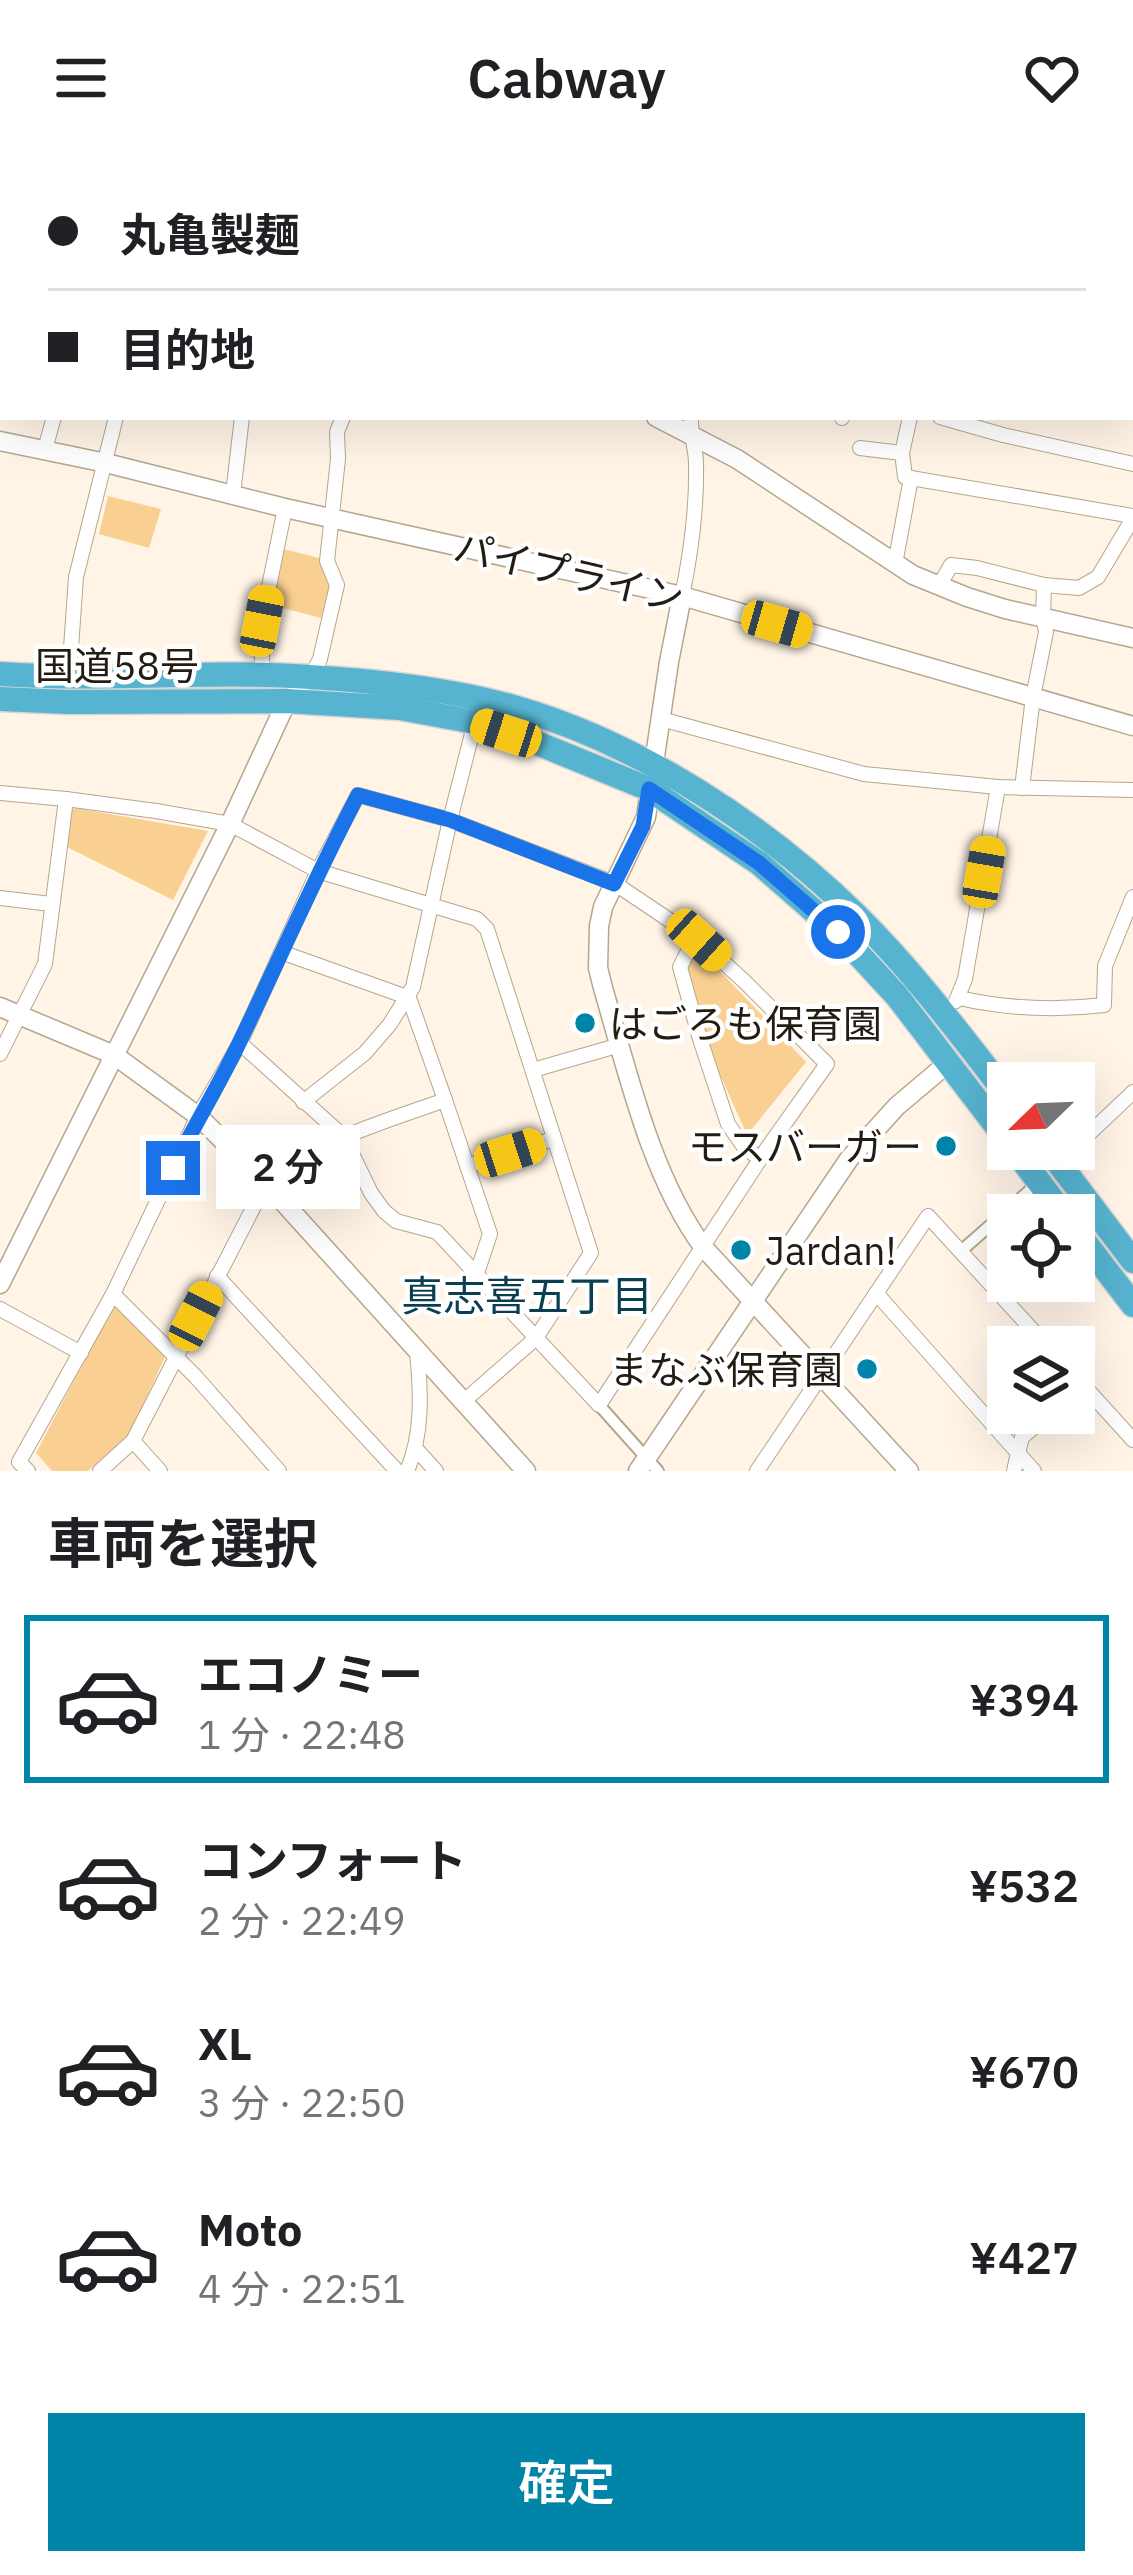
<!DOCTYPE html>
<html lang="ja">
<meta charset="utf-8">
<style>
:root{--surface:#fff;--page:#f2f2f2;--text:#202124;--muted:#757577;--line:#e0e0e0;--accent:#0084a7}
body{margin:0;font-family:"IBM Plex Sans","Noto Sans JP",sans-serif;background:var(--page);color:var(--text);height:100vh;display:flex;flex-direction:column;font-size:45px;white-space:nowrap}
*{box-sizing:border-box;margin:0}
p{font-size:39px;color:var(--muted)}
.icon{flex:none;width:66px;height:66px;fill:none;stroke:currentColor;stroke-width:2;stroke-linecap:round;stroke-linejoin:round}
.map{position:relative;height:1315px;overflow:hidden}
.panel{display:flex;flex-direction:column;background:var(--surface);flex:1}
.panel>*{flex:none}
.guide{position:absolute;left:0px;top:0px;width:1134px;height:264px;box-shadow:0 12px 48px #0002;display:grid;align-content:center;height:264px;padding:0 48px;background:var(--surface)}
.needle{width:78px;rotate:247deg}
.buttons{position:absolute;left:987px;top:906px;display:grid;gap:24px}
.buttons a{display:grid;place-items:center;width:108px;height:108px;border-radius:0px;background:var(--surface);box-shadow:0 12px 48px #0002;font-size:60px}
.end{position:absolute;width:54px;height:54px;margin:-27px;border:15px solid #1a73e8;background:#fff;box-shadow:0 0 0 6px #fff}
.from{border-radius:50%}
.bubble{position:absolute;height:84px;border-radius:0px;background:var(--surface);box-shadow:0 12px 48px #0002;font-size:39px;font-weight:600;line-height:84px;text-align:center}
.car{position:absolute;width:36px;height:72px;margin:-36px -18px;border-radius:15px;box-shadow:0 0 9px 3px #0007;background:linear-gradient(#f5c518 24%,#345 0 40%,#f5c518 0 76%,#345 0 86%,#f5c518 0)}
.guide b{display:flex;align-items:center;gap:42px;height:114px;font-size:45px}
.guide b+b{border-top:3px solid var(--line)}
.guide i{width:30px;height:30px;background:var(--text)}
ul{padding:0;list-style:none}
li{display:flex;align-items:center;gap:36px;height:168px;margin:0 24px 18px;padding:0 24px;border:6px solid transparent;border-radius:0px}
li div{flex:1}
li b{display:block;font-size:45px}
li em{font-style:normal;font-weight:600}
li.active{border-color:var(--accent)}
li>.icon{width:108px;height:108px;stroke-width:1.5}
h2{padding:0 48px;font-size:54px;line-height:144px}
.primary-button{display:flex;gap:24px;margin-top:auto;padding:24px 48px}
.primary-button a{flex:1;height:138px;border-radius:0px;background:var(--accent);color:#fff;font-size:48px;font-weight:600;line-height:138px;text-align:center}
header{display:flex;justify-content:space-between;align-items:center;height:156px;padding:0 48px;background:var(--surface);font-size:54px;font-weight:600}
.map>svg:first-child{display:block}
.green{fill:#fad092}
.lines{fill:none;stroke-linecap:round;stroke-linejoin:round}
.pedestrian-casing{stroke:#b5a68f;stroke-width:14}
.minor-casing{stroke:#b5a68f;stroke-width:16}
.tertiary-casing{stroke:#b5a68f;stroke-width:21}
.trunk-casing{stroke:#d7d6d5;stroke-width:27}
.pedestrian{stroke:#fff;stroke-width:10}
.minor{stroke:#fff;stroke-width:14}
.tertiary{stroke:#fff;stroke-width:18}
.trunk{stroke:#57b4d0;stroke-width:24}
.route{stroke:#1a73e8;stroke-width:15}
.poi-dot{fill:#0084a7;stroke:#fff;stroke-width:4.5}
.labels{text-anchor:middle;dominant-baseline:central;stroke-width:9;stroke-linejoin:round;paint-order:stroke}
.street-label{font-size:39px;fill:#221c13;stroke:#fff}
.poi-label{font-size:39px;fill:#221c13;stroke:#fff;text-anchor:start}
.neighbourhood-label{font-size:42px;fill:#093f50;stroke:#fff}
</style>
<header><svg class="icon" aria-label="menu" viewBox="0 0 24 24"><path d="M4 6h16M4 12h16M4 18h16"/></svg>Cabway<svg class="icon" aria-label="heart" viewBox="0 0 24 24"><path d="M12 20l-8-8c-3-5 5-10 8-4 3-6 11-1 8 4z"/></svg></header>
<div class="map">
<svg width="1133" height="1315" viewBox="0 0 1133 1315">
<rect width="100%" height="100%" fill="#fff4e6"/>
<g class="green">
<polygon points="130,0 616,0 616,3 129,3"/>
<polygon points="108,340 161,353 149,392 99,378"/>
<polygon points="283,393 323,403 330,429 321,462 271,449"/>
<polygon points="75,652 208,675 173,744 63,689 68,657"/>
<polygon points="700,794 806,906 747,979 715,907 687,812"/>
<polygon points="114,1148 165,1201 130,1278 88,1315 52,1315 36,1297"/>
</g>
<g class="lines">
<g class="pedestrian-casing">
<g id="pedestrian">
<polyline points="961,1095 1037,1028"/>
<polyline points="599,1249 658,1315"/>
</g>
</g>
<g class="minor-casing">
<g id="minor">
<polyline points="19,0 20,3"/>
<polyline points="795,0 797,3"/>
<polyline points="1117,0 1117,3"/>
<polyline points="0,50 3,50"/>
<polyline points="1131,63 1133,63"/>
<polyline points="1131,97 1133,115"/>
<polyline points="1131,213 1133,214"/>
<polyline points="910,261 902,297 905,321 1133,360"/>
<polyline points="940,261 1003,279 1133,308"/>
<polyline points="842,262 842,261"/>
<polyline points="860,292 902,297"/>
<polyline points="45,293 54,261"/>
<polyline points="233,338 242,261"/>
<polyline points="895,408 911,322"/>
<polyline points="939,430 951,409 977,412 1044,429"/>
<path d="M682 440C691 397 697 353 696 308 696 292 690 277 691 261"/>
<polyline points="69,521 76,421 116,261"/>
<polyline points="266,523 262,519 262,465 285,352"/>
<polyline points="286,544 311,521 320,503 337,429 327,405 338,303 337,276 343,261"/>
<polyline points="661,563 864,618 998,631 1133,634"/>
<polyline points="1022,632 1033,541 1046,476 1043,461 1044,429 1079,432 1098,421 1133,362"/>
<polyline points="0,637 66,643"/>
<polyline points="0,742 51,748"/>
<polyline points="695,782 680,811 700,883 728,968 744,991 760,1003"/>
<polyline points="281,796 407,841"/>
<polyline points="408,839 445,944"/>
<path d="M959 842C1008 853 1054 855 1104 849L1105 810 1133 741"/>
<polyline points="956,845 965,823 998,631"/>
<polyline points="0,898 45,808 66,643 156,655 230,668 318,715 477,763 487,773 591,1097 536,1182 463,1246"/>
<polyline points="533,914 620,889"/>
<polyline points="303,946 365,897 390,868 413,831 450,664 475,566"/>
<polyline points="1074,992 1133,936"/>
<polyline points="467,1010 553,983"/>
<polyline points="217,1120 397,1315"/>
<polyline points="876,1137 1018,1297 1014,1315"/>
<polyline points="113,1138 196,1221 279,1315"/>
<polyline points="0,1153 81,1197"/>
<polyline points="1074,1219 1133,1284"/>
<polyline points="133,1285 160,1315"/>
<polyline points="416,1293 436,1315"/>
<polyline points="28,1315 19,1306 113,1138 198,960 240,887 318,715 358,639 450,664 614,727 699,784 744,825 827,908 768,991 599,1249 437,1076 396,1065 384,1055 371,1037 344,981 240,887"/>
<path d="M100 1315 133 1285 266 1027C312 986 387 965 445 944L490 1078 477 1117"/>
<path d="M407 1315C423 1278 421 1236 417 1196"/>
<polyline points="757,1315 928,1060 1048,1191"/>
<polyline points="1034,1315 1018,1297 1022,1281 1051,1257"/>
</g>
</g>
<g class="tertiary-casing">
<g id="tertiary">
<polyline points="0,90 3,92"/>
<polyline points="656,261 737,303 913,419 967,441 1005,453 1133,482"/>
<polyline points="0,285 106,307 285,352 682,440 1133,570"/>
<path d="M682 440 669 506 646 661 603 751 599 770 598 812 603 832C628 917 651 1021 704 1092L909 1315"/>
<polyline points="0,851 114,899 198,960 266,1027 526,1315"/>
<polyline points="0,1128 230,668 287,545"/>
<polyline points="638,1315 849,1003 897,950 948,907"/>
</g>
</g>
<g class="trunk-casing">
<g id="trunk">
<path d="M0 518C103 525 206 514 310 521 379 525 450 533 517 552 640 588 764 669 856 759 912 814 960 878 1008 940"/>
<polyline points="0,543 68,546 287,545 400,552 475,566 537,587 649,633 759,707 838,776 897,840 1008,985"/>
<polyline points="1014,993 1064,1059"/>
<polyline points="1048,993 1133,1105"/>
<polyline points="1074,1072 1133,1149"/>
</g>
</g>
<use href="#pedestrian" class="pedestrian"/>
<use href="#minor" class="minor"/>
<use href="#tertiary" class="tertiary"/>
<use href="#trunk" class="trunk"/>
</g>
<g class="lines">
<path class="route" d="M173 1012C195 968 221 926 242 881 281 800 316 719 358 639L450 664 614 728 643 670 649 633 759 707 838 776"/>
</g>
<g class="poi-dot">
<circle cx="585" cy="867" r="12"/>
<circle cx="946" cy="990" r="12"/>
<circle cx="741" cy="1094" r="12"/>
<circle cx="867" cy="1213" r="12"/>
</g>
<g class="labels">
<g class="street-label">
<text transform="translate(569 416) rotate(13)">パイプライン</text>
<text x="117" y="509">国道58号</text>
</g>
<g class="poi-label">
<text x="609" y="867">はごろも保育園</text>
<text x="922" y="990" text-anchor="end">モスバーガー</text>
<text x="765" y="1094">Jardan!</text>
<text x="843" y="1213" text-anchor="end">まなぶ保育園</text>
</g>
<g class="neighbourhood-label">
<text x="527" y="1139">真志喜五丁目</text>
</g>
</g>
</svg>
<div class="buttons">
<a><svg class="needle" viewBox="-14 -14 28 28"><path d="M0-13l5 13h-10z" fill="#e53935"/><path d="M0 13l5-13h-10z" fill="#757577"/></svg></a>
<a><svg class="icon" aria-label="locate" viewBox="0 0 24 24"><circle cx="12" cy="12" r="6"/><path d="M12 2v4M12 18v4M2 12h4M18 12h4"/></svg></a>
<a><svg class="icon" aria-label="layers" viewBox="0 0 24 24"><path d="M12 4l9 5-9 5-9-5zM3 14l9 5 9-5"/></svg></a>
</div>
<i class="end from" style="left:838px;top:776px"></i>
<i class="end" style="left:173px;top:1012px"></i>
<div class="bubble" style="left:216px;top:969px;width:144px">2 分</div>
<i class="car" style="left:262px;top:465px;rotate:11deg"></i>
<i class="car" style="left:777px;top:468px;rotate:106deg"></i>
<i class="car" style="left:506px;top:577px;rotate:288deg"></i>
<i class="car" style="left:984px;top:716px;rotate:10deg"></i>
<i class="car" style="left:699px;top:784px;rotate:132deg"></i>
<i class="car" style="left:510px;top:997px;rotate:72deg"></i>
<i class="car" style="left:196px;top:1160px;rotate:27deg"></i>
<div class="guide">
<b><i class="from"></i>丸亀製麺</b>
<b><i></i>目的地</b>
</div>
</div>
<section class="panel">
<h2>車両を選択</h2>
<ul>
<li class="active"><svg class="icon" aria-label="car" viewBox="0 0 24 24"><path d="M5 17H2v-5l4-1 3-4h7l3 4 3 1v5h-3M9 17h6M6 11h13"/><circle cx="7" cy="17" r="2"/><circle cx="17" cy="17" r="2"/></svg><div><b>エコノミー</b><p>1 分 · 22:48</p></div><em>¥394</em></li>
<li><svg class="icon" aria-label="car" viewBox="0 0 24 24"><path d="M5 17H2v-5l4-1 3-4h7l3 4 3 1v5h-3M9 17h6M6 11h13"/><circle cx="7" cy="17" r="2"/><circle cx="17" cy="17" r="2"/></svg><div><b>コンフォート</b><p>2 分 · 22:49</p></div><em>¥532</em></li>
<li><svg class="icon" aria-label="car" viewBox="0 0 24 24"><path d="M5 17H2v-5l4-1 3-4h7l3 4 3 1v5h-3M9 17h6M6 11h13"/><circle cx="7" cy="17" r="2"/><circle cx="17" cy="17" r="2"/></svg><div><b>XL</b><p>3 分 · 22:50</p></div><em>¥670</em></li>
<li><svg class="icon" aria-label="car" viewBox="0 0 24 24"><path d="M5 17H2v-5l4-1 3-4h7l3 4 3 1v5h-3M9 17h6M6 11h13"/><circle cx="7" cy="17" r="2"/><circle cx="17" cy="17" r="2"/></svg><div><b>Moto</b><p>4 分 · 22:51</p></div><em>¥427</em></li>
</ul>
<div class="primary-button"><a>確定</a></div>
</section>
